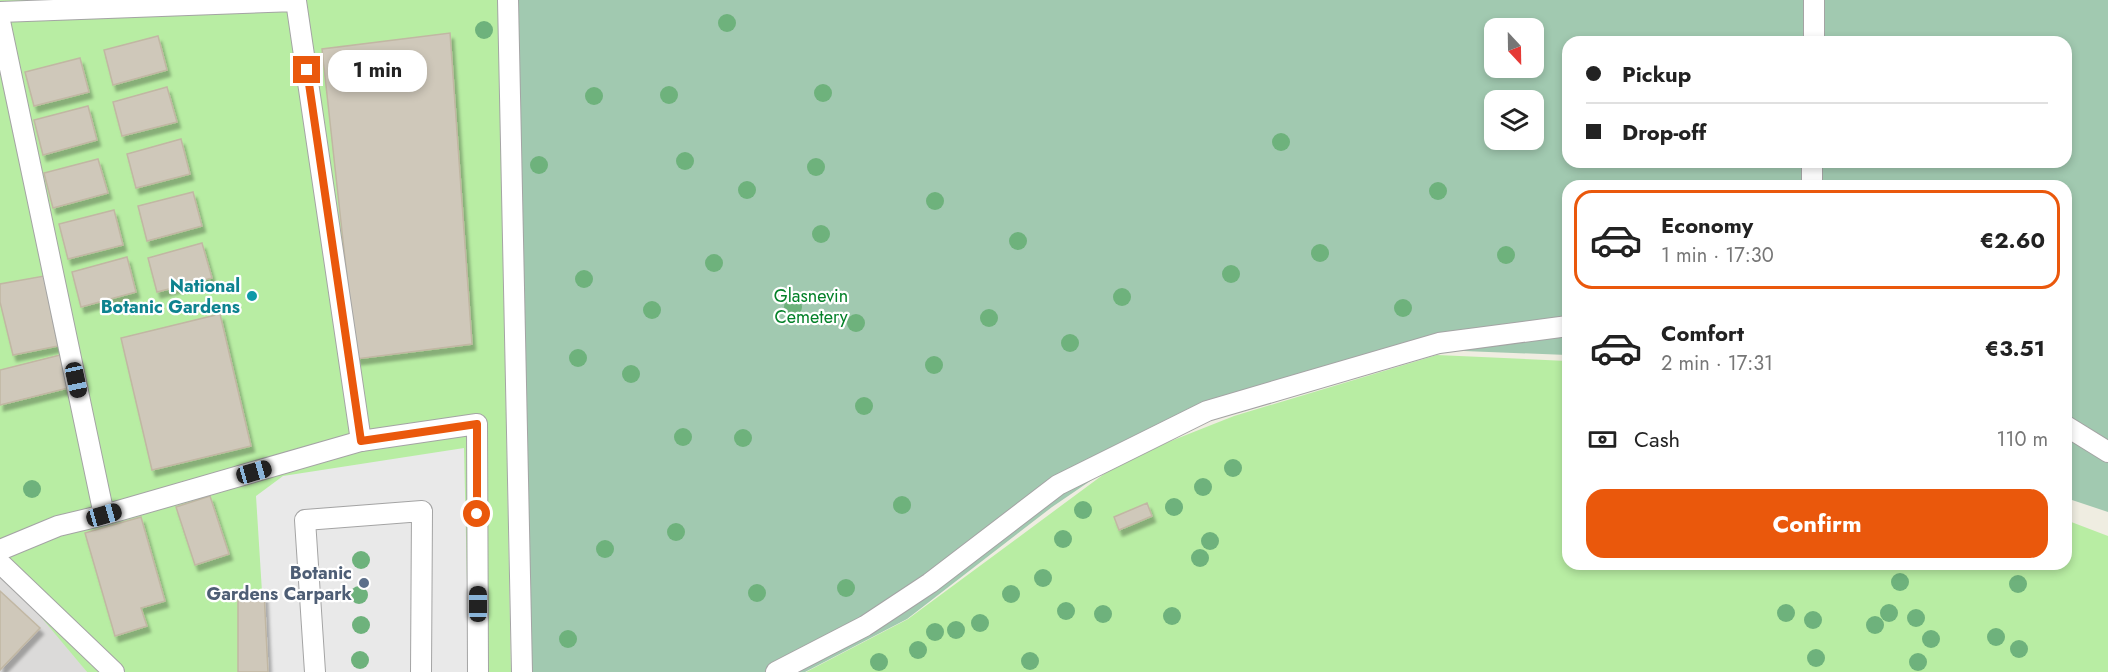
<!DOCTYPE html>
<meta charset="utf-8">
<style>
:root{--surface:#fff;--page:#f2f2f2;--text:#222;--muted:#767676;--line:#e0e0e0;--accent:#ea580c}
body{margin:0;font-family:Jost,sans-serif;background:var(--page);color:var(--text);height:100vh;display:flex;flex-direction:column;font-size:22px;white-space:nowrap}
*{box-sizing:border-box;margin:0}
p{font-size:20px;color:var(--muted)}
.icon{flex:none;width:33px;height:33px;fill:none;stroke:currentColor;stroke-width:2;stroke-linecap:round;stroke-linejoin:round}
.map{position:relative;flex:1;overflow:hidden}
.sheet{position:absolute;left:1562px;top:180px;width:510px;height:390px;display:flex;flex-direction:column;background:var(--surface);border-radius:18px;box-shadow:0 3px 9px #0003}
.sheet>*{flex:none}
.guide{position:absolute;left:1562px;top:36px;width:510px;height:132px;border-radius:18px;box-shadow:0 3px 9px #0003;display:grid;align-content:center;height:132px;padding:0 24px;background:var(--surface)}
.needle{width:39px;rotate:158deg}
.tools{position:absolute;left:1484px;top:18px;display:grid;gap:12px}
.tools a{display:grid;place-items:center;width:60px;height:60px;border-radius:12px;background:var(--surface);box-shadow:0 3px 9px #0003;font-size:30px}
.end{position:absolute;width:27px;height:27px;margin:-14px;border:8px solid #ea580c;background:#fff;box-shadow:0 0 0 3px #fff}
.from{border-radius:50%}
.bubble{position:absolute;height:42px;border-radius:18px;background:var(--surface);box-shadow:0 3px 9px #0003;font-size:20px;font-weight:700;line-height:42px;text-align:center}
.car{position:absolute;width:18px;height:36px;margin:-18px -9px;border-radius:8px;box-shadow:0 0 4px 2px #0007;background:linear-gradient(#222 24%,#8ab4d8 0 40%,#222 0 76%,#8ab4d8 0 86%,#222 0)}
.guide b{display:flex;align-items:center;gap:21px;height:57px;font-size:22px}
.guide b+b{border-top:2px solid var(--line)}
.guide i{width:15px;height:15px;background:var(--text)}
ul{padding:10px 0 0;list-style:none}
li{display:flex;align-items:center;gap:18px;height:99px;margin:0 12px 9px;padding:0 12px;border:3px solid transparent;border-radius:18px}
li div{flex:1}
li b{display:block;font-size:22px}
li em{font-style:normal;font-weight:700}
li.current{border-color:var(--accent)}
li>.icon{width:54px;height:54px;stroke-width:1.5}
.pay{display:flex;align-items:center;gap:15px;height:66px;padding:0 24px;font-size:22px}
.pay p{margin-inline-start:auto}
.button{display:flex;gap:12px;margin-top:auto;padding:12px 24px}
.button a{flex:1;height:69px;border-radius:18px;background:var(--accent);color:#fff;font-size:24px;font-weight:700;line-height:69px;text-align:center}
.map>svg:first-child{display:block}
.residential{fill:#dbdad9}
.grass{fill:#b8eda3}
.cemetery{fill:#a1c9b0;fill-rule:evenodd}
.parking{fill:#e9e9e9}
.building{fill:#cfc8ba;stroke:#c1b7a3;stroke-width:1.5;filter:url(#shadow)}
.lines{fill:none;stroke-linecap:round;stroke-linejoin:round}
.lane-casing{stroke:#a4a4a4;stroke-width:22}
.lane{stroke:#fff;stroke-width:20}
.tree{fill:#6eb27c}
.route{stroke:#ea580c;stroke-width:8}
.culture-dot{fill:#0f9aa8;stroke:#fff;stroke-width:2}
.service-dot{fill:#5c6f8a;stroke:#fff;stroke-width:2}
.labels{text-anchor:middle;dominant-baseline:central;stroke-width:4.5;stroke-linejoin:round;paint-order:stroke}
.culture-label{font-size:18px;font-weight:bold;fill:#0d838f;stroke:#fff;text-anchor:end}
.park-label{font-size:18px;fill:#048129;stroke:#fff}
.service-label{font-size:18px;font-weight:bold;fill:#4e5e75;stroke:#fff;text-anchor:end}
</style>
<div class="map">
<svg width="2108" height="672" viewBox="0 0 2108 672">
<defs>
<filter id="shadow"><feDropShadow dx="3.5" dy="6" stdDeviation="1.5" flood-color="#0004"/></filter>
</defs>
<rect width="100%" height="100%" fill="#efede1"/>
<polygon class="residential" points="0,570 10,570 87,672 0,672"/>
<g class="grass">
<polygon points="0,0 498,0 511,672 87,672 0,568"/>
<polygon points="1437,355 1567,361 1568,564 2066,564 2066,520 2108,536 2108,672 806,672 908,619 1123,460 1234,416"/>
</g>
<path class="cemetery" d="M498 0H2108V512L2066 498V186H1568L1567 355 1439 350 1211 420 1124 458 1052 507 907 619 805 672H512ZM1494 28H1533V68H1494ZM1568 42H2066V162H1568ZM1494 100H1533V140H1494Z"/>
<polygon class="parking" points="464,448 469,672 267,672 256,496 283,476"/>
<g class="building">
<polygon points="450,33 472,344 356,359 322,49"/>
<polygon points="158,36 167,70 113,85 104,50"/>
<polygon points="80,58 89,92 34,106 25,72"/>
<polygon points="167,87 177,122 122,136 113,102"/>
<polygon points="88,106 97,140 43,155 34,120"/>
<polygon points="181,139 190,174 136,188 127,154"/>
<polygon points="98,159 108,193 53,208 44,173"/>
<polygon points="193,192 202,226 147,241 138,206"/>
<polygon points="114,210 123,245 68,259 59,224"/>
<polygon points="202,243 212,278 157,292 148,258"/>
<polygon points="127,257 136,292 81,307 72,272"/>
<polygon points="44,276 58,346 13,355 0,302 0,284"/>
<polygon points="220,314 251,446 152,470 121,338"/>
<polygon points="60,355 68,388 0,405 0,370"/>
<polygon points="210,496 229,554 195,565 176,507"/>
<polygon points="1147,503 1152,516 1119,530 1114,517"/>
<polygon points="141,517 165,601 141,608 147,626 115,636 85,533"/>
<polygon points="0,591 40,628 0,670"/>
<polygon points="238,591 264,591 268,672 238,672"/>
</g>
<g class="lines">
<g class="lane-casing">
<g id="lane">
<polyline points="508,0 522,672"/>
<polyline points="0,12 296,1 361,441"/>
<polyline points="0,21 104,515"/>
<polyline points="1814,42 1814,0"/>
<polyline points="1812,186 1812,162"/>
<polyline points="2066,426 2108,452"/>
<polyline points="0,550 58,526 104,515 361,441 477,424 478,672"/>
<polyline points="0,563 114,672"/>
<polyline points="315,672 305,520 422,511 421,672"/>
<polyline points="776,672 865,626 930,583 1058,485 1207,411 1439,343 1568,326"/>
</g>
</g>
<use href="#lane" class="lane"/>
</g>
<g class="tree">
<circle cx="727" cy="23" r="9"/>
<circle cx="484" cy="30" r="9"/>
<circle cx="823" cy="93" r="9"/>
<circle cx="669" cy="95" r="9"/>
<circle cx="594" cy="96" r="9"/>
<circle cx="1281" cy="142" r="9"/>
<circle cx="685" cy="161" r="9"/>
<circle cx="539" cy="165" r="9"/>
<circle cx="816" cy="167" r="9"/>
<circle cx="747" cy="190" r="9"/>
<circle cx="1438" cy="191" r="9"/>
<circle cx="935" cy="201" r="9"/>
<circle cx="821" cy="234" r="9"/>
<circle cx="1018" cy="241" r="9"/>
<circle cx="1320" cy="253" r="9"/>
<circle cx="1506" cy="255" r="9"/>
<circle cx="714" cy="263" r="9"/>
<circle cx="1231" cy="274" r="9"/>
<circle cx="584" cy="279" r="9"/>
<circle cx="1122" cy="297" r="9"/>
<circle cx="793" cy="307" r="9"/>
<circle cx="1403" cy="308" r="9"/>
<circle cx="652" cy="310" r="9"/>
<circle cx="989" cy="318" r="9"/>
<circle cx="856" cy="323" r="9"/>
<circle cx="1070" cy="343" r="9"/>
<circle cx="578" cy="358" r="9"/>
<circle cx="934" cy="365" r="9"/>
<circle cx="631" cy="374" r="9"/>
<circle cx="864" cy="406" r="9"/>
<circle cx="683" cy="437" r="9"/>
<circle cx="743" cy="438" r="9"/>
<circle cx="1233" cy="468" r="9"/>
<circle cx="1203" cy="487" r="9"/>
<circle cx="32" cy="489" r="9"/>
<circle cx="902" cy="505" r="9"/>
<circle cx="1174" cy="507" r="9"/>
<circle cx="1083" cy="510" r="9"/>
<circle cx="676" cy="532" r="9"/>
<circle cx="1063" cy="539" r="9"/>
<circle cx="1210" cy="541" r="9"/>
<circle cx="605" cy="549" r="9"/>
<circle cx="1200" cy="558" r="9"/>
<circle cx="361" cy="560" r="9"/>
<circle cx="1043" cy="578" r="9"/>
<circle cx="1900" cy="582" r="9"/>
<circle cx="2018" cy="584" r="9"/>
<circle cx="846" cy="588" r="9"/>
<circle cx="757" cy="593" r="9"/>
<circle cx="1011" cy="594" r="9"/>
<circle cx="359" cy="595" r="9"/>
<circle cx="1066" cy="611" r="9"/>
<circle cx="1786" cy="613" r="9"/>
<circle cx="1889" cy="613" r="9"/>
<circle cx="1103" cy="614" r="9"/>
<circle cx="1172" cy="616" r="9"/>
<circle cx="1916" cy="618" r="9"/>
<circle cx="1813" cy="620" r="9"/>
<circle cx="980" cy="623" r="9"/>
<circle cx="361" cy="625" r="9"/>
<circle cx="1875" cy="625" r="9"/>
<circle cx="956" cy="630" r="9"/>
<circle cx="935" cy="632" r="9"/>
<circle cx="1996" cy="637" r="9"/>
<circle cx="568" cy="639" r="9"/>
<circle cx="1931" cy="639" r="9"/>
<circle cx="2019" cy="649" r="9"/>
<circle cx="918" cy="650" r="9"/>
<circle cx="1816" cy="658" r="9"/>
<circle cx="360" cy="660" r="9"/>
<circle cx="1030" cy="661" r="9"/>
<circle cx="879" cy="662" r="9"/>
<circle cx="1918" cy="662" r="9"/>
</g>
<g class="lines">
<polyline class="route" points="307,70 361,441 477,424 477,514"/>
</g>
<circle class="culture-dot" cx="252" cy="296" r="6"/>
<circle class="service-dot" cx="364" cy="583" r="6"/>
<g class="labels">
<g class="culture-label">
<text x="240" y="286">National<tspan x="240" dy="21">Botanic Gardens</tspan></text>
</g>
<g class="park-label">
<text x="811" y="296">Glasnevin<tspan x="811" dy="21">Cemetery</tspan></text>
</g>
<g class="service-label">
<text x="352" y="573">Botanic<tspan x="352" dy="21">Gardens Carpark</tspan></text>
</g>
</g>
</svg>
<div class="tools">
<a><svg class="needle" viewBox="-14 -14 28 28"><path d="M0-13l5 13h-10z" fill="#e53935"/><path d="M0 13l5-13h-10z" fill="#767676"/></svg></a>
<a><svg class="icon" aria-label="layers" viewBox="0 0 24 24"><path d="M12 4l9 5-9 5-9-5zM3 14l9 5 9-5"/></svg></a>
</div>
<i class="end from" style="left:477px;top:514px"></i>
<i class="end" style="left:307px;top:70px"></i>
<div class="bubble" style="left:328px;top:50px;width:99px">1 min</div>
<i class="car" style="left:76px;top:380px;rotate:168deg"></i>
<i class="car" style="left:254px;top:472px;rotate:74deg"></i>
<i class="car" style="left:104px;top:515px;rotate:74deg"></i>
<i class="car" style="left:478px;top:604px;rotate:0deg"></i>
<div class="guide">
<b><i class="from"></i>Pickup</b>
<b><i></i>Drop-off</b>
</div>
<section class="sheet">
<ul>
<li class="current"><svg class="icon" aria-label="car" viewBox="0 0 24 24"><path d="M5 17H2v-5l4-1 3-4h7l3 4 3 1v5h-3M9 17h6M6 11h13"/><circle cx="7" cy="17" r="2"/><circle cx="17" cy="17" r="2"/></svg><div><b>Economy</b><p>1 min · 17:30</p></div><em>€2.60</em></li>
<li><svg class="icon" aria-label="car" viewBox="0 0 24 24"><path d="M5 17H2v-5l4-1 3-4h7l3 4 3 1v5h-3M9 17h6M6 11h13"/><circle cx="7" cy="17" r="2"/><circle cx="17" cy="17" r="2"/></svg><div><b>Comfort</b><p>2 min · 17:31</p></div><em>€3.51</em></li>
</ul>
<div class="pay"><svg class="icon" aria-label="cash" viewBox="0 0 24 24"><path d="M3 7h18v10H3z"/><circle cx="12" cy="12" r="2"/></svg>Cash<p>110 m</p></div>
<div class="button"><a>Confirm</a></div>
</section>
</div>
